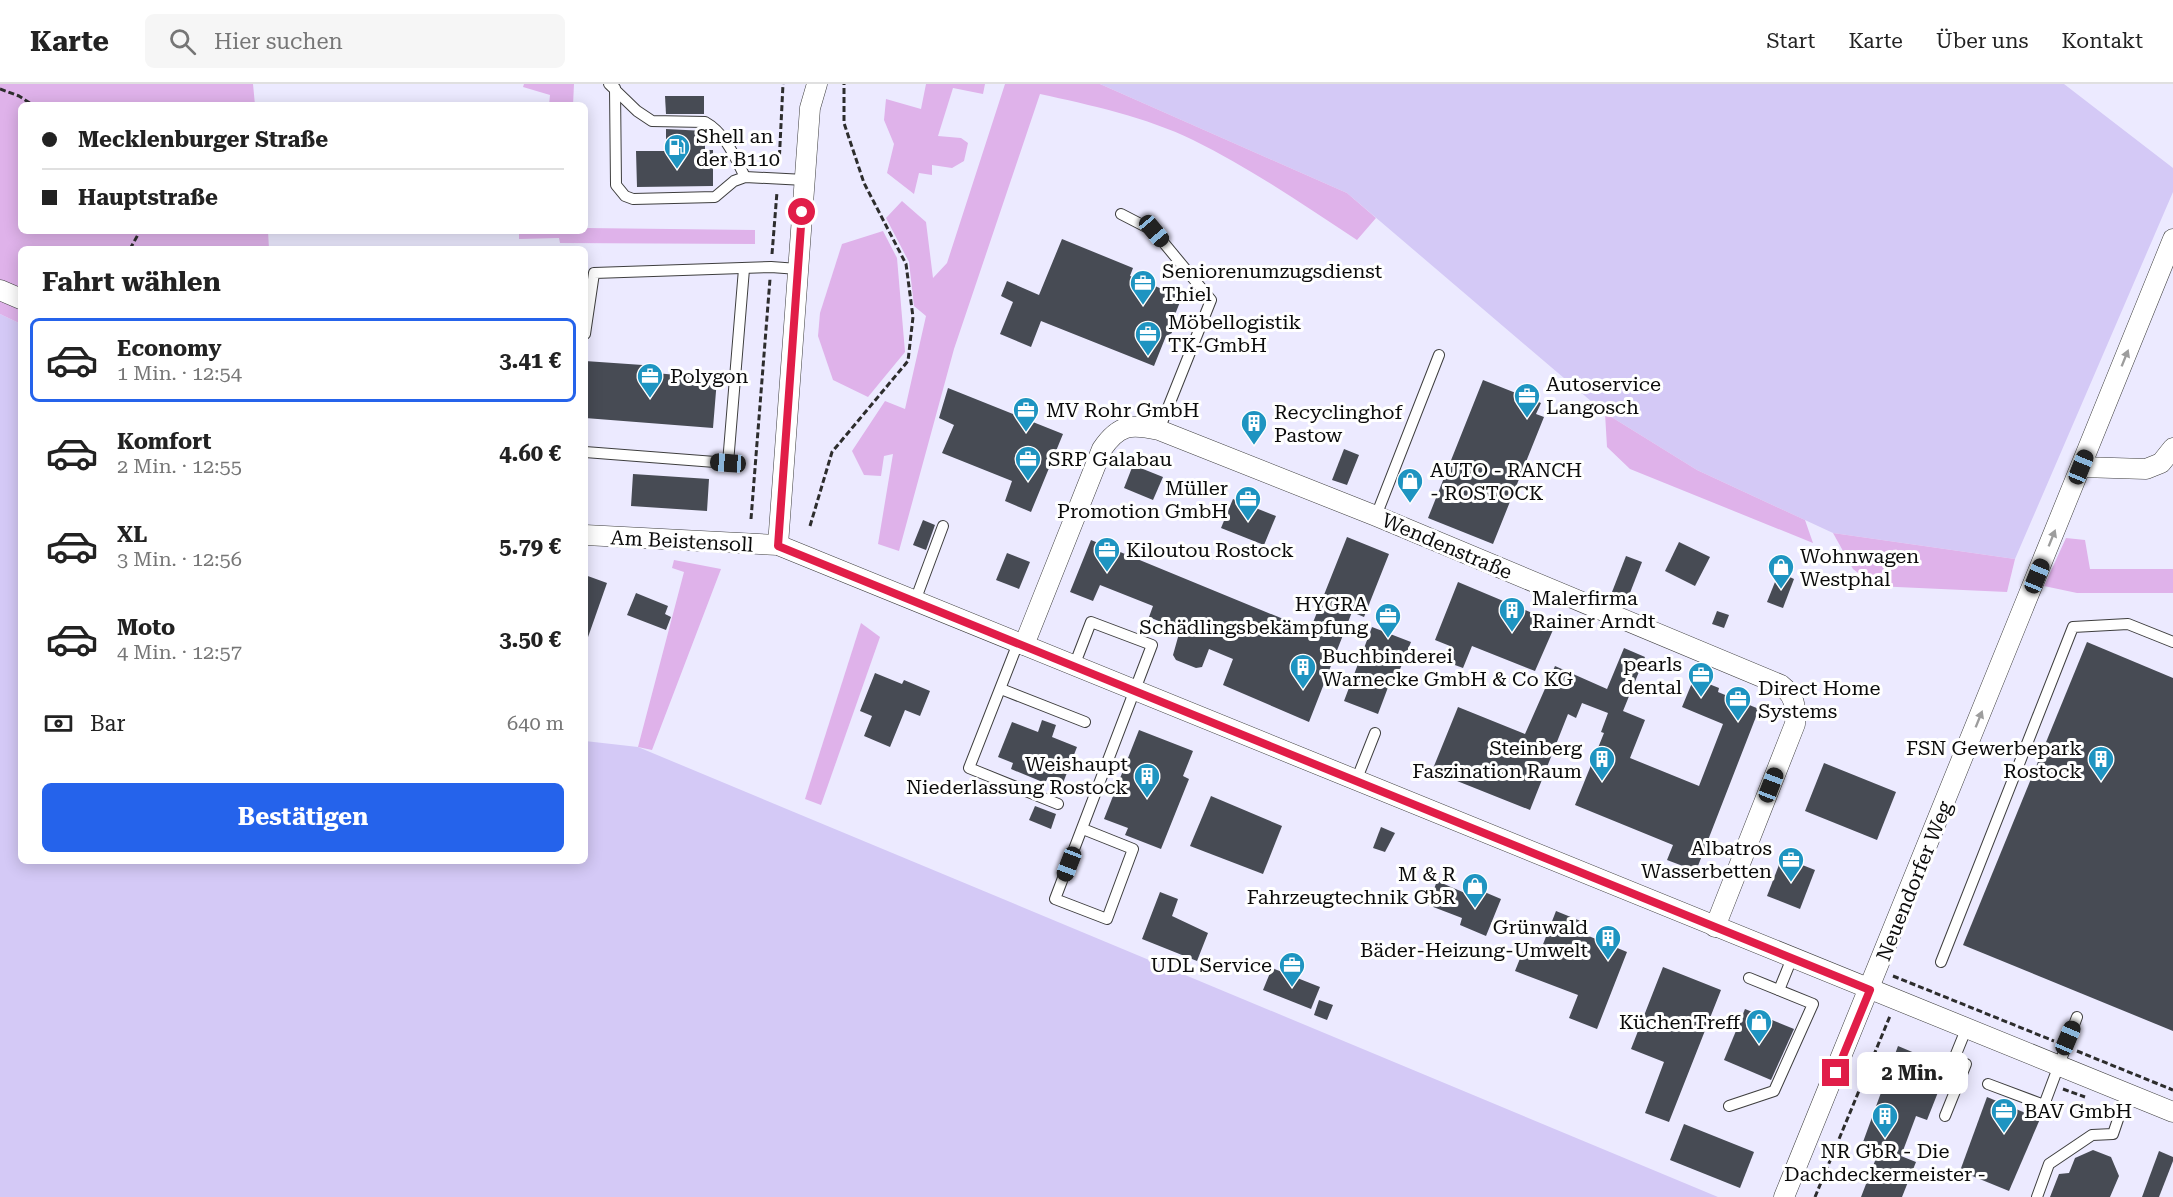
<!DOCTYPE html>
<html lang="de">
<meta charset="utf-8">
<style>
:root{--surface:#fff;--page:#f6f6f6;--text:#222;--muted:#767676;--line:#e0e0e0;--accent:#2563eb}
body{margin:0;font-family:"Roboto Serif",serif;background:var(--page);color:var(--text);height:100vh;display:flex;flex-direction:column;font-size:22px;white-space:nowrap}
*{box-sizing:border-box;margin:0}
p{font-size:20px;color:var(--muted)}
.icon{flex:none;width:33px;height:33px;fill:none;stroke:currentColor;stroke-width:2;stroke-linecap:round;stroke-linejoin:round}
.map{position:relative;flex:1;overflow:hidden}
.sheet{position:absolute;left:18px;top:162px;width:570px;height:618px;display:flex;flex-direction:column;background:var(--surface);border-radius:9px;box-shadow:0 3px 15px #0003}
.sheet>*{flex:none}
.hud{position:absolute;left:18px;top:18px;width:570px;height:132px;border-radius:9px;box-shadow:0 3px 15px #0003;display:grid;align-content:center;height:132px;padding:0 24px;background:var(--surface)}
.end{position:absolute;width:27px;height:27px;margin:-14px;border:8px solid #e11d48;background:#fff;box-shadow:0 0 0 3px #fff}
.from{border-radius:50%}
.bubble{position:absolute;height:42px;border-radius:9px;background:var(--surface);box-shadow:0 3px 15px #0003;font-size:20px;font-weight:700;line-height:42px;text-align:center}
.car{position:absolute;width:18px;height:36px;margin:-18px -9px;border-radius:8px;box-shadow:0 0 4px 2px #0007;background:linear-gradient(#222 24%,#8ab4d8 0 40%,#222 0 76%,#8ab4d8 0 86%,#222 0)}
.hud b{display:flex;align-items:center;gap:21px;height:57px;font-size:22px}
.hud b+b{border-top:2px solid var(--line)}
.hud i{width:15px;height:15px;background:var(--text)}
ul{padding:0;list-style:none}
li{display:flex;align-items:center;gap:18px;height:84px;margin:0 12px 9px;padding:0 12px;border:3px solid transparent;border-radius:9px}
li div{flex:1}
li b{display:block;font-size:22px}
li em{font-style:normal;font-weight:700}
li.current{border-color:var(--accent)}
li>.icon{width:54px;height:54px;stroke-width:1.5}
h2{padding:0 24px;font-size:27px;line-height:72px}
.pay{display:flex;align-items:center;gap:15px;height:66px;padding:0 24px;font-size:22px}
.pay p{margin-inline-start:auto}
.button{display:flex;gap:12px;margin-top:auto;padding:12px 24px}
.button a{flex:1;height:69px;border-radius:9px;background:var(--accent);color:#fff;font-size:24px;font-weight:700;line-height:69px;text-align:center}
header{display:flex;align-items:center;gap:36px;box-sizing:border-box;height:84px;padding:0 30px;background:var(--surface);border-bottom:2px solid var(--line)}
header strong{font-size:28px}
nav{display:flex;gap:33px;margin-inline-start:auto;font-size:21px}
.search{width:420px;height:54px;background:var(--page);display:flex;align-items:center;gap:15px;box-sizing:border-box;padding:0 21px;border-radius:9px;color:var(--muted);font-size:22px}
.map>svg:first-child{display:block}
.farmland{fill:#d4c9f6}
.green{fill:#dfb2ea}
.building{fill:#474b54}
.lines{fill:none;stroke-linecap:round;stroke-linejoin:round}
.lane-casing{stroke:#3e3e3e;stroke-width:12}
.street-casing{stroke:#3e3e3e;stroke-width:21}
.path{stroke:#2d2d2d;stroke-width:3;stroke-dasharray:6 3;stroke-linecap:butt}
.lane{stroke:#fff;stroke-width:10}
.street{stroke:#fff;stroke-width:20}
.oneway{fill:#9d9d9d}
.route{stroke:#e11d48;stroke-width:8}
.labels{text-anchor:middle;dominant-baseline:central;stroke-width:6;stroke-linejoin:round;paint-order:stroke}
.poi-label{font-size:20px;fill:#0b0b0b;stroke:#fff;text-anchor:start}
.street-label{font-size:20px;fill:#0b0b0b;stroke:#fff}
</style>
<header>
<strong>Karte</strong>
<div class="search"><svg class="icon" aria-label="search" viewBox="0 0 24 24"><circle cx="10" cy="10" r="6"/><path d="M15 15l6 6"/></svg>Hier suchen</div>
<nav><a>Start</a><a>Karte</a><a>Über uns</a><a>Kontakt</a></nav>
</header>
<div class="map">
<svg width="2173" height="1113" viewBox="0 0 2173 1113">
<rect width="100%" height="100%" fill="#eceaff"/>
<g class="farmland">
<polygon points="1100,0 2064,0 2173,84 2173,108 2015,475 1833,449 1697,386 1605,329 1347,109"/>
<polygon points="0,230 21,240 21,777 585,777 585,657 638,663 1718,1113 0,1113"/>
</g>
<g class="green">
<polygon points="0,0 253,0 255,21 21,21 21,147 268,147 269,165 21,165 21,240 0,230"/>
<polygon points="524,0 574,0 573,21 549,21 550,11 523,3"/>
<polygon points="926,0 985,0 983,10 953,4 938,52 961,54 968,59 964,77 952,84 932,81 932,91 919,89 914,110 887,89 894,60 884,36 886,15 921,25"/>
<path d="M1005 0H1100L1347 109 1376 134 1357 156C1304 121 1250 84 1193 56 1146 33 1090 21 1040 10L954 265 899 467 878 460 893 370 884 372 881 392 864 391 852 367 885 317 905 325 926 232 914 222 909 178 886 134 902 117 926 138 933 194 947 179Z"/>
<polygon points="585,144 755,146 755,160 560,159 559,154 519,155 519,147 585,147"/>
<polygon points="883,147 897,174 905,268 868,313 833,296 818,252 820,229 842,160"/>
<polygon points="1605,329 1697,386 1805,436 1813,459 1630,385 1607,363"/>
<polygon points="1833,449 2015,475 2007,508 1875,502 1853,485"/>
<polygon points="2066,454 2085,456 2090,485 2173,485 2173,509 2077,509 2044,502"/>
<polygon points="674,476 721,485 652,666 638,663 684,488 672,484"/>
<polygon points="861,539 880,553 821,721 805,715"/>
</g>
<g class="building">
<polygon points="665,12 704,12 704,30 666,30"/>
<polygon points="666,45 705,47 705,66 713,66 713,102 637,103 636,67 666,67"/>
<polygon points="1062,155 1133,184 1130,192 1182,213 1170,243 1172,249 1166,252 1154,282 1041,237 1031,263 1000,250 1013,218 1001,212 1007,197 1039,211"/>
<polygon points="585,277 657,282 656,289 717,295 713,344 585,334"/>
<polygon points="1483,296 1541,319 1536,330 1544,333 1493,460 1428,434"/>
<polygon points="948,304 1063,350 1031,428 1005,417 1012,397 942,369 954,341 939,334"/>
<polygon points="1344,365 1359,371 1347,401 1332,396"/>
<polygon points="1133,381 1163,393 1153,416 1124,404"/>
<polygon points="633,390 709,395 707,427 631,422"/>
<polygon points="1233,415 1276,432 1264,461 1221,444"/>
<polygon points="923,436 935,441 926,466 913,461"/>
<polygon points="1347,453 1389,470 1364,533 1352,528 1309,638 1223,601 1233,575 1209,565 1202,583 1196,584 1176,576 1173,571 1180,546 1149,533 1153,522 1100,501 1093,517 1070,508 1091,456 1310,546"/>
<polygon points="1679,458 1710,473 1695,502 1665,487"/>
<polygon points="1007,469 1030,478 1019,505 996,496"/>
<polygon points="1626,472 1642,478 1628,514 1612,508"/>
<polygon points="1779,488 1794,495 1783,524 1767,518"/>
<polygon points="585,491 607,499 587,556 585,555"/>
<polygon points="1458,498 1556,539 1535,587 1472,562 1463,584 1444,577 1450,562 1435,556"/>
<polygon points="636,509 668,522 665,530 671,533 666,546 627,531"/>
<polygon points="1717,527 1729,531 1724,544 1712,540"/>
<polygon points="1372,543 1411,558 1394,600 1390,598 1378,630 1344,617"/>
<polygon points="2087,558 2173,594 2173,947 1963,861"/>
<polygon points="1624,564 1645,573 1623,627 1645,636 1630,674 1699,702 1723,640 1682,623 1694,594 1719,604 1718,608 1759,625 1696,787 1667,776 1673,761 1575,721 1604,649 1601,648 1608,629 1582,619 1576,634 1568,630 1530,726 1432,687 1458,623 1525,650 1555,582 1607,605"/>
<polygon points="875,589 902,600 904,596 930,607 920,632 905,626 890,663 864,652 872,632 860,627"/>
<polygon points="1042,636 1056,641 1052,653 1077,663 1063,699 1048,693 1045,699 1011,685 1013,679 998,673 1012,638 1038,648"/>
<polygon points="1139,646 1193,667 1183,692 1189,695 1161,765 1125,751 1128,744 1104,735"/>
<polygon points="1824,679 1896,708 1877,756 1805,727"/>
<polygon points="1211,712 1282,742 1263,790 1190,762"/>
<polygon points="1035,722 1056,730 1051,745 1029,736"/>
<polygon points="1381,743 1395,749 1385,768 1373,764"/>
<polygon points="1782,773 1815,786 1800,825 1767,812"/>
<polygon points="1437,797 1472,812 1475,804 1501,815 1486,852 1460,841 1462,834 1428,821"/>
<polygon points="1160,808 1178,815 1172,832 1208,849 1197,877 1142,855"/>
<polygon points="1556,827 1583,838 1579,848 1627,868 1597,945 1569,934 1578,911 1515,887 1525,862 1540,868"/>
<polygon points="1663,883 1721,906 1669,1038 1645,1029 1664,978 1631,965"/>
<polygon points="1272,884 1320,903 1311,925 1263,906"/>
<polygon points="1319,916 1333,921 1327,936 1314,931"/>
<polygon points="1745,925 1794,945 1771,996 1724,976"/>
<polygon points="1898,962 1948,983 1927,1036 1916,1032 1901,1072 1916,1078 1902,1113 1861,1113 1880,1064 1863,1058"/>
<polygon points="1987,1013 2040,1035 2009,1107 1960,1087"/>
<polygon points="1684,1040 1754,1068 1740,1104 1670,1076"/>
<polygon points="2093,1066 2111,1073 2119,1092 2110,1113 2050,1113 2059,1090 2069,1089 2075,1074"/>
<polygon points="2159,1067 2173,1073 2173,1077 2159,1113 2142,1113"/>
</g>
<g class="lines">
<g class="lane-casing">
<g id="lane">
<path d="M609 0 637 27 652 37 705 38C725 49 735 73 745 93"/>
<polyline points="615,4 616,101 625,112 633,115 715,113 734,97 745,93 805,96"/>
<polyline points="1121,130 1154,147 1211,216 1159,346"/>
<polyline points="585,250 594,189 771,183 798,185"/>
<polyline points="585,368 728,379 744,185"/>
<polyline points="1376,432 1439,271"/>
<polyline points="915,517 943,442"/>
<polyline points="1018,559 969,684 1058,720"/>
<polyline points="1074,582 1091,538 1152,561 1055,815 1107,835 1133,765 1083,745"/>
<polyline points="1001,605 1085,638"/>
<polyline points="1356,697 1375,649"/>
<polyline points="1941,878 2073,543 2128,540 2173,558"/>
<polyline points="1779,906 1792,874"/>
<polyline points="1988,1000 2044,1021 2077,933"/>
<polyline points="1729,1022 1774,1007 1813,920 1749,894"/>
<polyline points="1945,1032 1966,980 1954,975 1967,943"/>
<polyline points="2037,1113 2049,1080 2092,1051 2113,1050 2127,1009"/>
</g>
</g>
<g class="street-casing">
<g id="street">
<polyline points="0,206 21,215"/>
<polyline points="2081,383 2146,385 2161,379 2173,364"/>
<polyline points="585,451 778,461 2173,1028"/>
<polyline points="778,461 810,24 817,0"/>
<path d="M1024 561 1102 365C1119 340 1131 340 1159 346L1376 432 1781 601C1795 612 1796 622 1795 640L1715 843"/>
<polyline points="1784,1113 2173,155"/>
</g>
</g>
<g class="path">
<polyline points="0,5 19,12 33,21"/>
<polyline points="779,81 783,0"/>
<polyline points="130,165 140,147"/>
<polyline points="772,170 777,108"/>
<polyline points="751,435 770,195"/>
<polyline points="810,442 832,368 908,277 913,233 906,180 864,99 844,39 844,0"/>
<polyline points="1893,892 2054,957"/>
<polyline points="2077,967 2173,1006"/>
<polyline points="2063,1005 2085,1013"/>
<polyline points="1815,1113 1890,932"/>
</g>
<use href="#lane" class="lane"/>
<use href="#street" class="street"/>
</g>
<defs><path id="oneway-solid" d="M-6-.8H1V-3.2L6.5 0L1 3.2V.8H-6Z" transform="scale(1.5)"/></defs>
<g class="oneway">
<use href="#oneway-solid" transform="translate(2125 274) rotate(-68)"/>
<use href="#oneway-solid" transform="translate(2052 454) rotate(-68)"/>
<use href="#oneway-solid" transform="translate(1979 635) rotate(-68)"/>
</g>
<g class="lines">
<polyline class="route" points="802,128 778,462 1870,906 1836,989"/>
</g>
<defs>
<g id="fuel-pin" transform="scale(1.35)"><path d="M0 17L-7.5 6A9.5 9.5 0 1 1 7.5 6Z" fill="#1e94c1" stroke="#fff"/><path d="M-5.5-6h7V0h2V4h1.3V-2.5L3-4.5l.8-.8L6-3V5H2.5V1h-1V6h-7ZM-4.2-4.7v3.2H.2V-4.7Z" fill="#fff"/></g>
<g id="office-pin" transform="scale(1.35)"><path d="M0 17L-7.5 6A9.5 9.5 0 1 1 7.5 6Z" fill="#1e94c1" stroke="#fff"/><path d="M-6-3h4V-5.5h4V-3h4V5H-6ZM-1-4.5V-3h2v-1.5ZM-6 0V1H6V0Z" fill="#fff"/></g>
<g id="building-pin" transform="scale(1.35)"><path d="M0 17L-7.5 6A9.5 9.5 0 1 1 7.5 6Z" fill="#1e94c1" stroke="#fff"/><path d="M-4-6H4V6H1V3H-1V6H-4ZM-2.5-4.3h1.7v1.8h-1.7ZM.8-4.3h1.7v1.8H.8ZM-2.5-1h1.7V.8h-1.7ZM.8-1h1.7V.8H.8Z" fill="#fff"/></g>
<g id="shop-pin" transform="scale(1.35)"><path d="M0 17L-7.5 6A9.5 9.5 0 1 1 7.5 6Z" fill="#1e94c1" stroke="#fff"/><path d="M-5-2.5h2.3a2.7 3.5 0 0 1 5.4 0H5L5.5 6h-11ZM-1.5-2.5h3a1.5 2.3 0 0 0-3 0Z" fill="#fff"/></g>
</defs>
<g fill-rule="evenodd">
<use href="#fuel-pin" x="677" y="63"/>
<use href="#office-pin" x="1143" y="199"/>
<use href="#office-pin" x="1148" y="250"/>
<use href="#office-pin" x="650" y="292"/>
<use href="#office-pin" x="1527" y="312"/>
<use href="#office-pin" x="1026" y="326"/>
<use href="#building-pin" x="1254" y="339"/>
<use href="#office-pin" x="1028" y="375"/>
<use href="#shop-pin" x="1410" y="397"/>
<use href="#office-pin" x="1248" y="415"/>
<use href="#office-pin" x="1107" y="466"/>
<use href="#shop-pin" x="1781" y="483"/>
<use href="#building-pin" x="1512" y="526"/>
<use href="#office-pin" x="1388" y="532"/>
<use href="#building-pin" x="1303" y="583"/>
<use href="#office-pin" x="1701" y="591"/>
<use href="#office-pin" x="1738" y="615"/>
<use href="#building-pin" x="1602" y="675"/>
<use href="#building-pin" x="2101" y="675"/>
<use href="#building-pin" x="1147" y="692"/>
<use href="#office-pin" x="1791" y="776"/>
<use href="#shop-pin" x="1475" y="802"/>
<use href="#building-pin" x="1608" y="854"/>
<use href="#office-pin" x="1292" y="881"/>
<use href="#shop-pin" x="1759" y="938"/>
<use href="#office-pin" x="2004" y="1027"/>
<use href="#building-pin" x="1885" y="1032"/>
</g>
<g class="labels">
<g class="poi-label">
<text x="696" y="52">Shell an<tspan x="696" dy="23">der B110</tspan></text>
<text x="1162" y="187">Seniorenumzugsdienst<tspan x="1162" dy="23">Thiel</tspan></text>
<text x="1168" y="238">Möbellogistik<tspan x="1168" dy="23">TK-GmbH</tspan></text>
<text x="670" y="292">Polygon</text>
<text x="1546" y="300">Autoservice<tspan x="1546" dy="23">Langosch</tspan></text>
<text x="1046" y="326">MV Rohr GmbH</text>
<text x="1274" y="328">Recyclinghof<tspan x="1274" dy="23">Pastow</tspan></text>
<text x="1048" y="375">SRP Galabau</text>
<text x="1430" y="386">AUTO - RANCH<tspan x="1430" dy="23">- ROSTOCK</tspan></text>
<text x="1228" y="404" text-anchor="end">Müller<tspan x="1228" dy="23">Promotion GmbH</tspan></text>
<text x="1126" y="466">Kiloutou Rostock</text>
<text x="1800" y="472">Wohnwagen<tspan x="1800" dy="23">Westphal</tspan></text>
<text x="1532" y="514">Malerfirma<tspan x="1532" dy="23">Rainer Arndt</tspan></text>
<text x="1368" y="520" text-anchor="end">HYGRA<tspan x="1368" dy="23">Schädlingsbekämpfung</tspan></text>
<text x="1322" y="572">Buchbinderei<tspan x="1322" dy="23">Warnecke GmbH &amp; Co KG</tspan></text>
<text x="1682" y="580" text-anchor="end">pearls<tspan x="1682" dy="23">dental</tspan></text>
<text x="1758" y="604">Direct Home<tspan x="1758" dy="23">Systems</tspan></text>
<text x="1582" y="664" text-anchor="end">Steinberg<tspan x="1582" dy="23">Faszination Raum</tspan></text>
<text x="2082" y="664" text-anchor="end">FSN Gewerbepark<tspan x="2082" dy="23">Rostock</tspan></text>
<text x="1128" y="680" text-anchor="end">Weishaupt<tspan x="1128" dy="23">Niederlassung Rostock</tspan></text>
<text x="1772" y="764" text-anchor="end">Albatros<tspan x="1772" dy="23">Wasserbetten</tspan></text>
<text x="1456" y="790" text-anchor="end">M &amp; R<tspan x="1456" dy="23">Fahrzeugtechnik GbR</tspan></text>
<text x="1588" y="843" text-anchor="end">Grünwald<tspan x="1588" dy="23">Bäder-Heizung-Umwelt</tspan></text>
<text x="1272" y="881" text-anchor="end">UDL Service</text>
<text x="1740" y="938" text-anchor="end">KüchenTreff</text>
<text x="2024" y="1027">BAV GmbH</text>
<text x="1885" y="1067" text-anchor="middle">NR GbR - Die<tspan x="1885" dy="23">Dachdeckermeister -</tspan></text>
</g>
<g class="street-label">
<text transform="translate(682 457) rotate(3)">Am Beistensoll</text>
<text transform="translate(1447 462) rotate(23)">Wendenstraße</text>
<text transform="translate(1914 797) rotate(-68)">Neuendorfer Weg</text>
</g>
</g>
</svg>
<i class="end from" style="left:802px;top:128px"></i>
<i class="end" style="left:1836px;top:989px"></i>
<div class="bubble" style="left:1857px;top:968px;width:111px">2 Min.</div>
<i class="car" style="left:1154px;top:147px;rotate:140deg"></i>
<i class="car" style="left:728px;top:379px;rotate:274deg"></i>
<i class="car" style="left:2081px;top:383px;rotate:22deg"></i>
<i class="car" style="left:2037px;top:492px;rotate:22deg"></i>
<i class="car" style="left:1771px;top:701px;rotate:21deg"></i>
<i class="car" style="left:1069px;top:780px;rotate:201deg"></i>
<i class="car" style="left:2068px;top:954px;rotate:23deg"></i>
<div class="hud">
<b><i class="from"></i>Mecklenburger Straße</b>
<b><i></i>Hauptstraße</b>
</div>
<section class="sheet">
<h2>Fahrt wählen</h2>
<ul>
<li class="current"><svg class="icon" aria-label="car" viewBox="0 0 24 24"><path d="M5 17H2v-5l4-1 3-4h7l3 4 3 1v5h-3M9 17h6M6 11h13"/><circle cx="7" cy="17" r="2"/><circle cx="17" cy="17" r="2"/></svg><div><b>Economy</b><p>1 Min. · 12:54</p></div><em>3.41 €</em></li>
<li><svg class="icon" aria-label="car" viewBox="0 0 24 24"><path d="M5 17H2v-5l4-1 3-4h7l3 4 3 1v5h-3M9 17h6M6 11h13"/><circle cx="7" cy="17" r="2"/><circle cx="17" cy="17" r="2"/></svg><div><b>Komfort</b><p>2 Min. · 12:55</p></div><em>4.60 €</em></li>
<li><svg class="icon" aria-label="car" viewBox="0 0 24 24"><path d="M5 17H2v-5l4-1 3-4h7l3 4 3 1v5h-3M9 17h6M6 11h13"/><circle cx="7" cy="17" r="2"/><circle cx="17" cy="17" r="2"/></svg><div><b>XL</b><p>3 Min. · 12:56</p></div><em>5.79 €</em></li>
<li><svg class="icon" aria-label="car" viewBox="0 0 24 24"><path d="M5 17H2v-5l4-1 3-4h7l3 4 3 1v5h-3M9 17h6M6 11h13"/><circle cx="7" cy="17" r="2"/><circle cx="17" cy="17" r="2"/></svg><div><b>Moto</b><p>4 Min. · 12:57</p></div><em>3.50 €</em></li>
</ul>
<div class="pay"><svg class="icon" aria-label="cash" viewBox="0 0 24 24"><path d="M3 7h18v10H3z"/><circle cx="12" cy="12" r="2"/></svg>Bar<p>640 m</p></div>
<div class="button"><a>Bestätigen</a></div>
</section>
</div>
